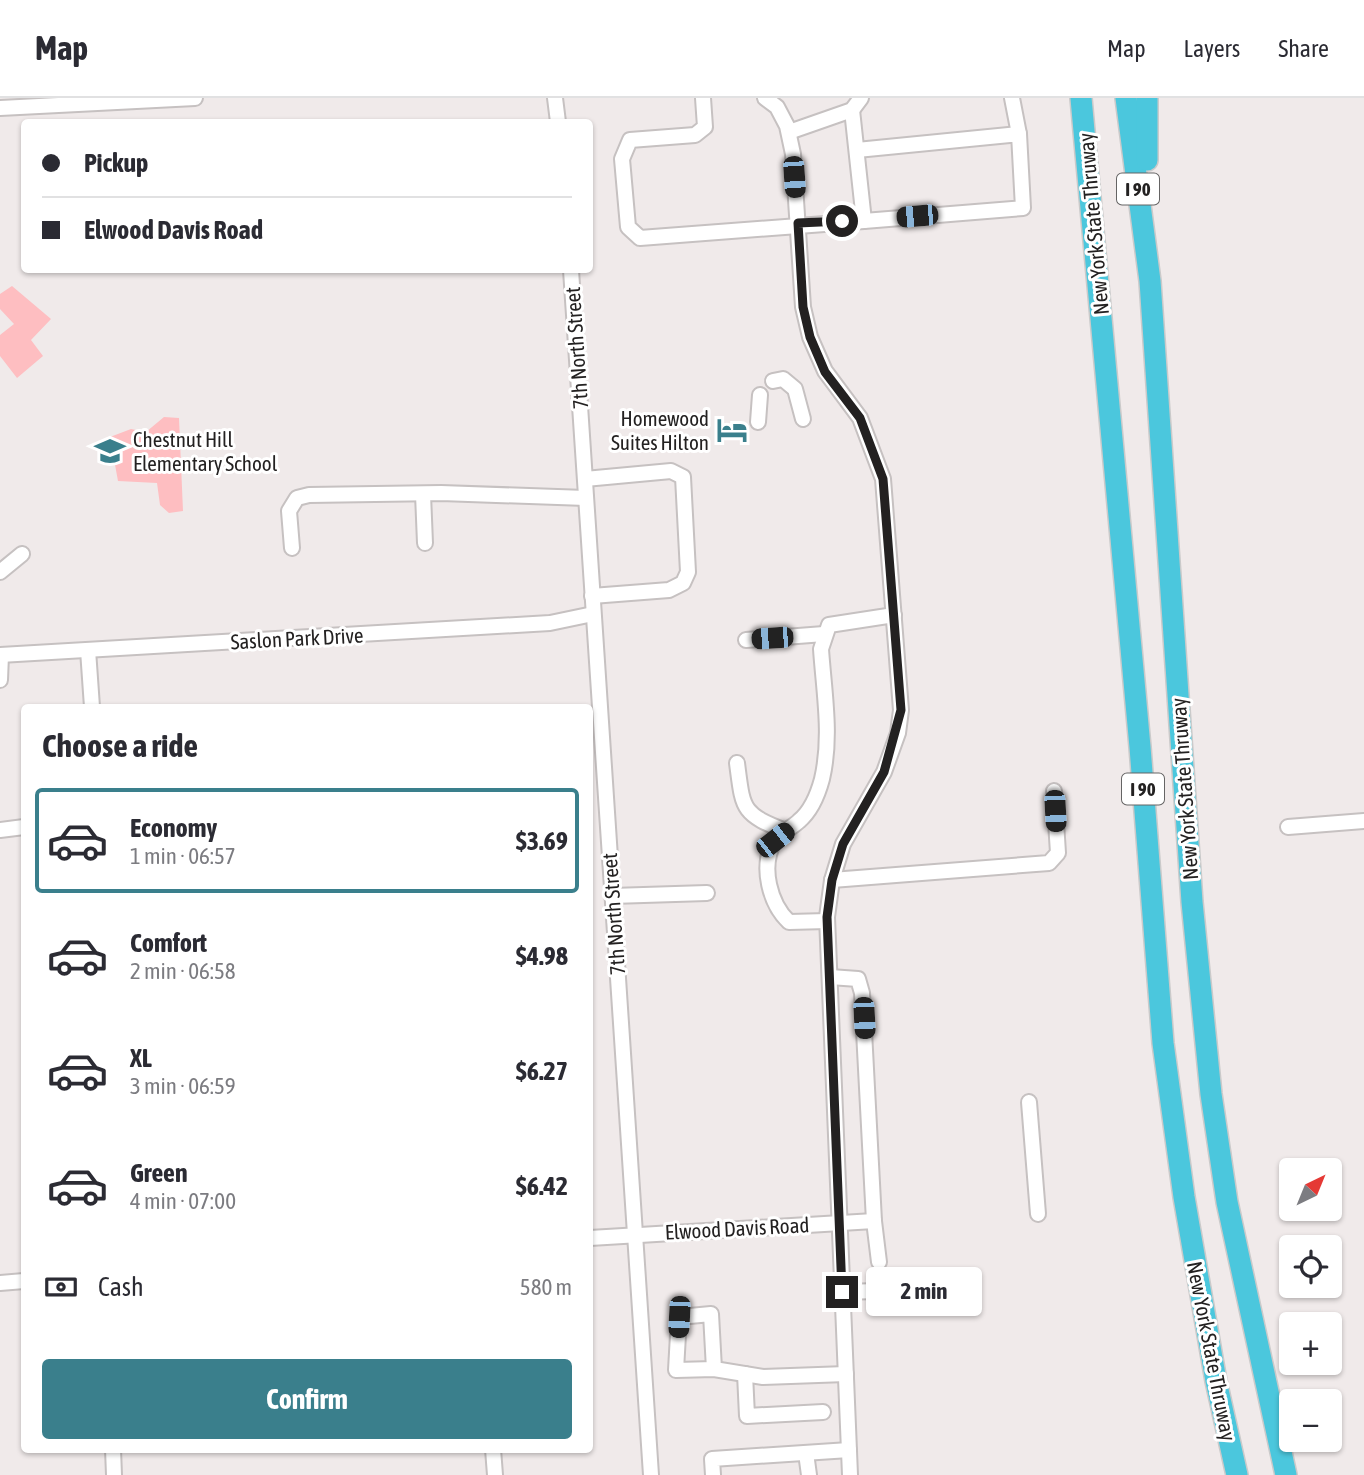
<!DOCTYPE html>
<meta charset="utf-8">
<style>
:root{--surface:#fff;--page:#f7f7f7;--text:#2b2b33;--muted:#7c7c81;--line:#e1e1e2;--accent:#3a7f8c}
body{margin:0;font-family:"Asap Condensed",sans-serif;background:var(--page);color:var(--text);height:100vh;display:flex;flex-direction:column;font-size:26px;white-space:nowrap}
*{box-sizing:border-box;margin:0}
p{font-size:23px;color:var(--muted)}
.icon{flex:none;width:38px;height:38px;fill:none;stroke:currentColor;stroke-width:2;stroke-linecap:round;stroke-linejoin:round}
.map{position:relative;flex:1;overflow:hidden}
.side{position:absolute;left:21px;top:606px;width:572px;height:749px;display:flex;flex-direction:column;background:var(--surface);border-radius:7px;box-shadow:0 2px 5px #0004}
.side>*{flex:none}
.banner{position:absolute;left:21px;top:21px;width:572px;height:154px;border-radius:7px;box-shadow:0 2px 5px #0004;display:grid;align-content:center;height:154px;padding:0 21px;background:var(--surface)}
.needle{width:46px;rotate:43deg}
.fabs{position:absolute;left:1279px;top:1060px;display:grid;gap:14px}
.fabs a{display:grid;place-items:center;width:63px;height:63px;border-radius:7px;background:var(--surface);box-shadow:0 2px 5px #0004;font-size:35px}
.end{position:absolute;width:32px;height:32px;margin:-16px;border:9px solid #232121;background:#fff;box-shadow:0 0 0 4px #fff}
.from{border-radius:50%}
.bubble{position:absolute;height:49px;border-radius:7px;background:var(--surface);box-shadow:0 2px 5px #0004;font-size:23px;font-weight:700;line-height:49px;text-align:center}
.car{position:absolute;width:21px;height:42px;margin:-21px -10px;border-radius:9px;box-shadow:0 0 5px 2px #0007;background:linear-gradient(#222 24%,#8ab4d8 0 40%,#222 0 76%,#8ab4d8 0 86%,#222 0)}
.banner b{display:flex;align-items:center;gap:24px;height:66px;font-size:26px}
.banner b+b{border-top:2px solid var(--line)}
.banner i{width:18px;height:18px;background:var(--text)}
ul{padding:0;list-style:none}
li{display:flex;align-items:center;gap:21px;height:105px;margin:0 14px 10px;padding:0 7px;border:4px solid transparent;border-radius:7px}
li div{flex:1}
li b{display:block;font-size:26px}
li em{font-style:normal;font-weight:700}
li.current{border-color:var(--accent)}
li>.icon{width:63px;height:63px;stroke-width:1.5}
h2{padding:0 21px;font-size:32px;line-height:84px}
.pay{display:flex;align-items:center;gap:18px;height:77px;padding:0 21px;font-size:26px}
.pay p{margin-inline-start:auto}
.button{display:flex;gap:14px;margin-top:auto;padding:14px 21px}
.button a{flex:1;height:80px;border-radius:7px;background:var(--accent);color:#fff;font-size:28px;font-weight:700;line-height:80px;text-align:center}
header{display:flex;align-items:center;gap:42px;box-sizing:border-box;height:98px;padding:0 35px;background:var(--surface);border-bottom:2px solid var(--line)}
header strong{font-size:33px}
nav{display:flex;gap:38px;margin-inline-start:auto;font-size:24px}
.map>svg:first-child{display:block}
.green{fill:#febec1}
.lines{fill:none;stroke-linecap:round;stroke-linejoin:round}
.minor-casing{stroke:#c6c1c1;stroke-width:18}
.highway-casing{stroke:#cacaca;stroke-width:24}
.minor{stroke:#fff;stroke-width:14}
.highway{stroke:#4bc7dd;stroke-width:21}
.route{stroke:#232121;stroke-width:9}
.labels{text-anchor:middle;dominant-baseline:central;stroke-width:6;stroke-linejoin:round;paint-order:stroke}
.shield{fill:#fff;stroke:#656464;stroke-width:2}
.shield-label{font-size:19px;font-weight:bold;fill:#232121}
.street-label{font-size:21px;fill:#232121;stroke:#fff}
.poi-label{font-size:21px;fill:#232121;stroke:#fff;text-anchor:end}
</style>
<header>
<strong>Map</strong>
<nav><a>Map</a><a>Layers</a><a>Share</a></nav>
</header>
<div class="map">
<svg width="1364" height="1377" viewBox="0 0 1364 1377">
<rect width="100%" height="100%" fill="#f0eaea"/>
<g class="green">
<polygon points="12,188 51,221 31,242 43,258 17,280 0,258 0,237 14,226 0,211 0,196"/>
<polygon points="164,319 179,320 183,413 169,415 160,407 157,385 118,383 110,339 131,331 146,334"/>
</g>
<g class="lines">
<g class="minor-casing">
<g id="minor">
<polyline points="555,0 558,24"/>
<polyline points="703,0 705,29 695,37 630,42 622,61 628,129 640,140 864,123 852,12"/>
<polyline points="765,0 777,9 787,28 793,56 803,209 810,239 825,273 860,320 883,381 901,612 898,635 884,674 843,746 832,782 827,819 850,1377"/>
<polyline points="1012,0 1019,36"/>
<polyline points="0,10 195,0"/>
<polyline points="789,34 852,12 861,0"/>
<polyline points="857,52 1019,36 1023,110 864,123"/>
<polyline points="571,172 651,1377"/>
<polyline points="773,283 783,281 795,291 803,321"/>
<polyline points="758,324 760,297"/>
<polyline points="585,381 671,373 683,379 688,474 683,485 669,492 592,498"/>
<polyline points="423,396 425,445"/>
<polyline points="292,450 289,413 297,400 309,397 441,395 586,400"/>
<polyline points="0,474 22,456"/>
<polyline points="746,542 824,536"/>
<polyline points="88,552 92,609"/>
<polyline points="0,557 550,525 593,516"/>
<polyline points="0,582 1,557"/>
<path d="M737 665C743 711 741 716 786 733"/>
<polyline points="1288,729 1364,723"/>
<polyline points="0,732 24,729"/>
<polyline points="832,782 1049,765 1058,755 1054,693"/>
<polyline points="612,798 707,795"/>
<path d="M827 823 789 824C770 806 760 769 774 744 779 735 792 730 799 723 811 713 818 696 822 681 832 638 824 595 821 551L829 527 894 517"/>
<polyline points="830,879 858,881 862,895 874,1123 879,1164"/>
<polyline points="1029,1004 1038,1116"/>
<polyline points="590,1140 874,1123"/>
<polyline points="0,1185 24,1183"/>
<polyline points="842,1194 950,1191 970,1200"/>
<polyline points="714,1271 711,1216 679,1219 676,1272 714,1271 763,1279 846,1276"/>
<polyline points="745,1276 747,1318 823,1314"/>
<polyline points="113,1351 114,1377"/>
<polyline points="493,1351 495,1377"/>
<polyline points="806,1355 809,1377"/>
<polyline points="713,1377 712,1361 849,1352"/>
</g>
</g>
<g class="highway-casing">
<g id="highway">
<polyline points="1081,0 1140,649 1163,945 1184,1099 1216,1283 1237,1377"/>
<polyline points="1126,0 1150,183 1192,804 1211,996 1227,1104 1286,1377"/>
<polyline points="1147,62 1147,0"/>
</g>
</g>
<use href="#minor" class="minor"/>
<use href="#highway" class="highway"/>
</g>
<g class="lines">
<polyline class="route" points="842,123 798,125 803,209 810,239 825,274 860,320 883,381 901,612 884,674 843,746 832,782 827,819 842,1194"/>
</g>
<defs>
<g id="hotel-bare" transform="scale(2.415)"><path d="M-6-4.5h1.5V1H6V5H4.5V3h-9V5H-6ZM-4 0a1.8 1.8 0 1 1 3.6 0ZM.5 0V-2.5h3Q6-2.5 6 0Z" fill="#3a7f8c" stroke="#fff" stroke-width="2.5" paint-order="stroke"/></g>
<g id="school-bare" transform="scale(2.415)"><path d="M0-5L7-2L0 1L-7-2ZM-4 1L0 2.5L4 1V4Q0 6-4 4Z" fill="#3a7f8c" stroke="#fff" stroke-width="2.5" paint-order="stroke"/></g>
</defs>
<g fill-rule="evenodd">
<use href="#hotel-bare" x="732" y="332"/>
<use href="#school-bare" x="110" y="353"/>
</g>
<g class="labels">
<g class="shield">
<rect x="1117" y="75.5" width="42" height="31" rx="5"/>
<rect x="1122" y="675.5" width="42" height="31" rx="5"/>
</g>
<g class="shield-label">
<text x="1138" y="91">I 90</text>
<text x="1143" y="691">I 90</text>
</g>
<g class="street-label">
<text transform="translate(1093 126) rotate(-95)">New York State Thruway</text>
<text transform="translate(576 250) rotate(-94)">7th North Street</text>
<text transform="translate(297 540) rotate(-3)">Saslon Park Drive</text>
<text transform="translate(1184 691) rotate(-94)">New York State Thruway</text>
<text transform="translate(613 816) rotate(-94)">7th North Street</text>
<text transform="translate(737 1130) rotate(-3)">Elwood Davis Road</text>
<text transform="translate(1212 1253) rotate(79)">New York State Thruway</text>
</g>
<g class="poi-label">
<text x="709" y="320">Homewood<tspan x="709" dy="24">Suites Hilton</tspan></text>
<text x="133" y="341" text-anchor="start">Chestnut Hill<tspan x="133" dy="24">Elementary School</tspan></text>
</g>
</g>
</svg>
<div class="fabs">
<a><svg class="needle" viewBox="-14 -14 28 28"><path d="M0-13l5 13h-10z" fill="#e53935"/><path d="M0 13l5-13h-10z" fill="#7c7c81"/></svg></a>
<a><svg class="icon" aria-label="locate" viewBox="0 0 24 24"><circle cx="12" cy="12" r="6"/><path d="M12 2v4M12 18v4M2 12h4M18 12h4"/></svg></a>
<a>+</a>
<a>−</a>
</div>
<i class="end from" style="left:842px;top:123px"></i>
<i class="end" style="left:842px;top:1194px"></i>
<div class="bubble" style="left:866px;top:1169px;width:116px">2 min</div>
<i class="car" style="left:794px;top:79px;rotate:176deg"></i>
<i class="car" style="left:917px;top:118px;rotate:265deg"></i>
<i class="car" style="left:772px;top:540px;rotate:266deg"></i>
<i class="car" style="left:1055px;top:713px;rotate:177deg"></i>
<i class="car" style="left:775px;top:742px;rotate:52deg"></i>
<i class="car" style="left:864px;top:920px;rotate:177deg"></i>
<i class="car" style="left:679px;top:1219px;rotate:183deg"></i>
<div class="banner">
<b><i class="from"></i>Pickup</b>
<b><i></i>Elwood Davis Road</b>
</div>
<section class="side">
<h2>Choose a ride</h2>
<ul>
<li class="current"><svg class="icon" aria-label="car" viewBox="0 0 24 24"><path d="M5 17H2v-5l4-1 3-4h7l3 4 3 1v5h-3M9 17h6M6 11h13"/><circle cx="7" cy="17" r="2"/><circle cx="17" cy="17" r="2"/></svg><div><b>Economy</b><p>1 min · 06:57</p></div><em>$3.69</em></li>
<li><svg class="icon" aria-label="car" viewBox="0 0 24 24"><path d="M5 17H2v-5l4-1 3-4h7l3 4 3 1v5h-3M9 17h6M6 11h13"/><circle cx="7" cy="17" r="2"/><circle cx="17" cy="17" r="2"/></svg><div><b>Comfort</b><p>2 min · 06:58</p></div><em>$4.98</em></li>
<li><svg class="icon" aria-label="car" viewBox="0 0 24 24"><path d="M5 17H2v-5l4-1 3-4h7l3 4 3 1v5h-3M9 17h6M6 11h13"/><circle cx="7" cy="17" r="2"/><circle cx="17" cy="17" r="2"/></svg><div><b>XL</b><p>3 min · 06:59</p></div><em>$6.27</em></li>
<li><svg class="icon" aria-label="car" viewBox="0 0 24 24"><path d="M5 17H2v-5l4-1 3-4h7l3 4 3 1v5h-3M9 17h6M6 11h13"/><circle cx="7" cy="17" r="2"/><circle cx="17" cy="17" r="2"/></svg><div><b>Green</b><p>4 min · 07:00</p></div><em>$6.42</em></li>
</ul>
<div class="pay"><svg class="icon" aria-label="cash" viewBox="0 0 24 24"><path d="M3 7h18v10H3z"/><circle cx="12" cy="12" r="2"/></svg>Cash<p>580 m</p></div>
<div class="button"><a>Confirm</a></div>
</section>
</div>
